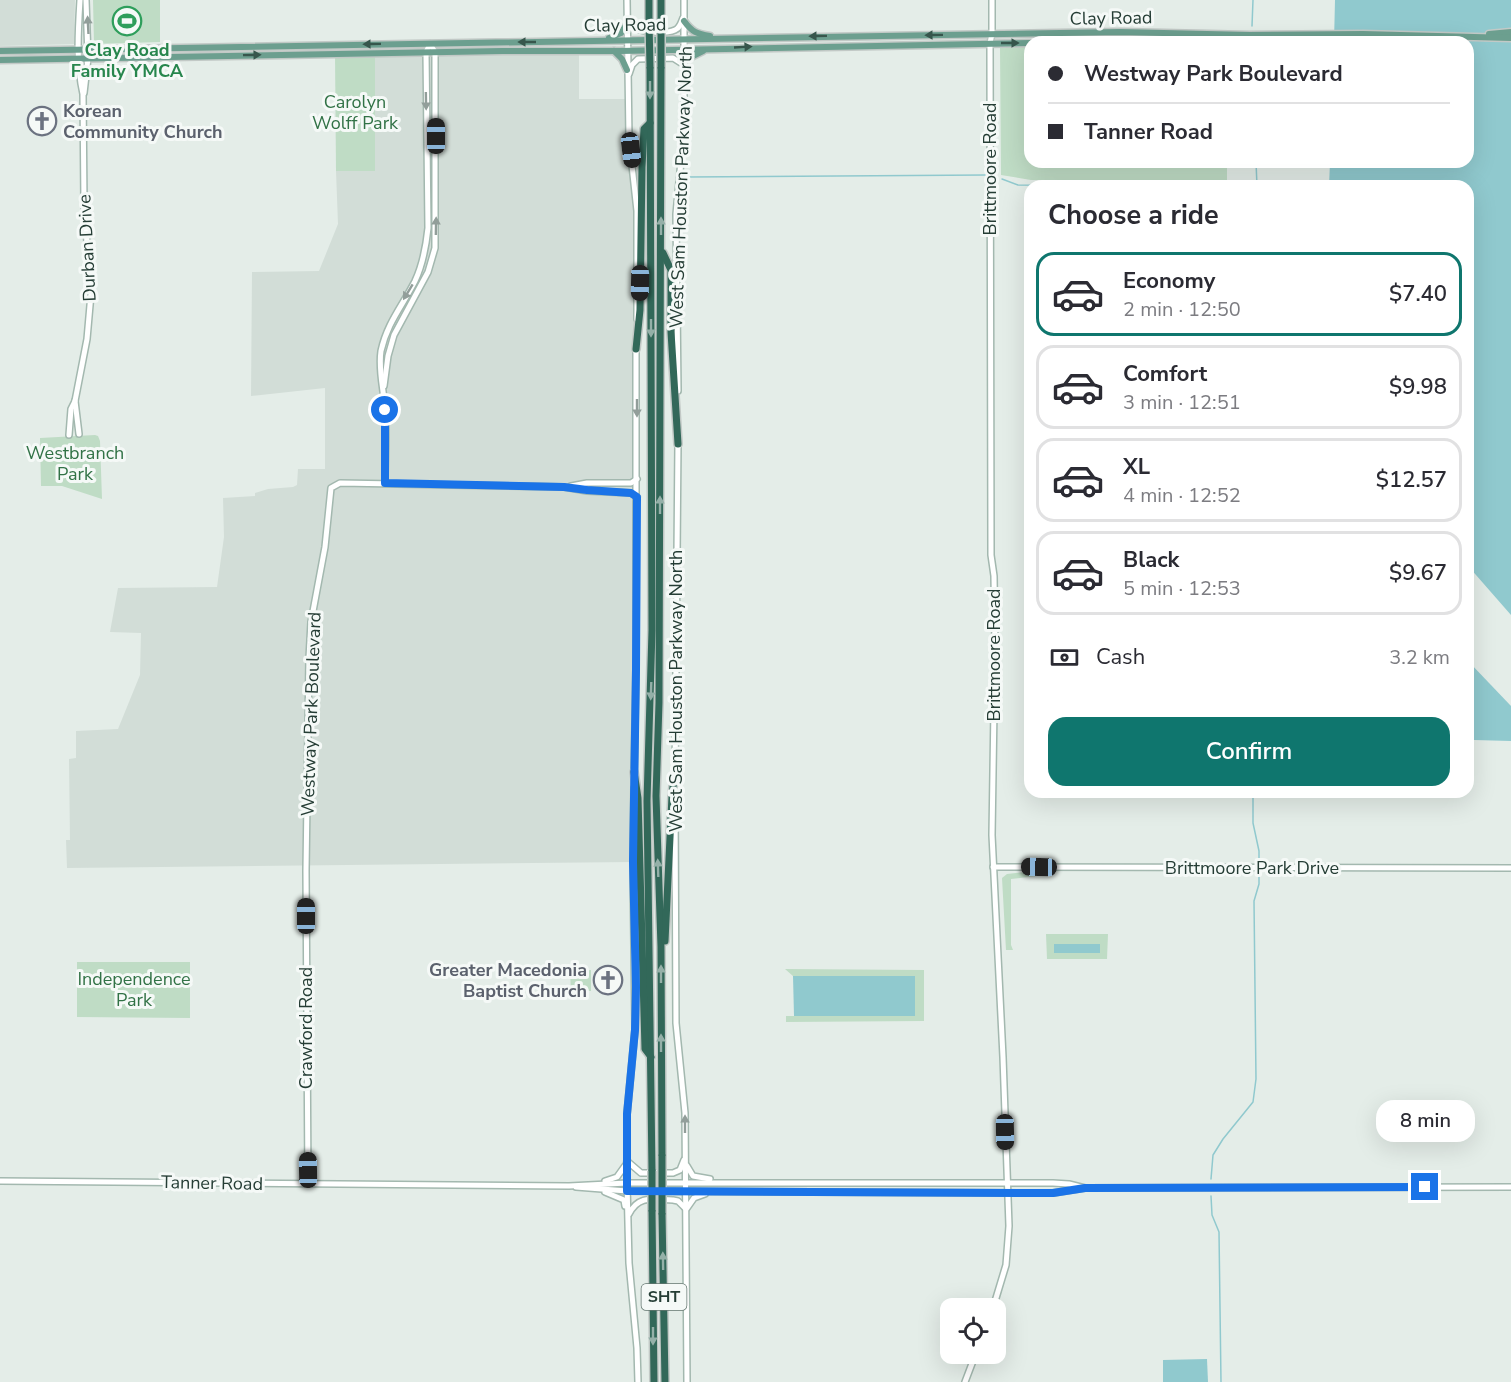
<!DOCTYPE html>
<meta charset="utf-8">
<style>
:root{--surface:#fff;--page:#f7f7f7;--text:#2b2b33;--muted:#7c7c81;--line:#e1e1e2;--accent:#0f766e}
body{margin:0;font-family:"Nunito Sans",sans-serif;background:var(--page);color:var(--text);height:100vh;display:flex;flex-direction:column;font-size:22px;white-space:nowrap}
*{box-sizing:border-box;margin:0}
p{font-size:20px;color:var(--muted)}
.icon{flex:none;width:33px;height:33px;fill:none;stroke:currentColor;stroke-width:2;stroke-linecap:round;stroke-linejoin:round}
.map{position:relative;flex:1;overflow:hidden}
.side{position:absolute;left:1024px;top:180px;width:450px;height:618px;display:flex;flex-direction:column;background:var(--surface);border-radius:18px;box-shadow:0 6px 24px #0002}
.side>*{flex:none}
.banner{position:absolute;left:1024px;top:36px;width:450px;height:132px;border-radius:18px;box-shadow:0 6px 24px #0002;display:grid;align-content:center;height:132px;padding:0 24px;background:var(--surface)}
.fabs{position:absolute;left:940px;top:1298px;display:grid;gap:12px}
.fabs a{display:grid;place-items:center;width:66px;height:66px;border-radius:12px;background:var(--surface);box-shadow:0 6px 24px #0002;font-size:30px}
.end{position:absolute;width:27px;height:27px;margin:-14px;border:8px solid #1a73e8;background:#fff;box-shadow:0 0 0 3px #fff}
.from{border-radius:50%}
.bubble{position:absolute;height:42px;border-radius:18px;background:var(--surface);box-shadow:0 6px 24px #0002;font-size:20px;font-weight:600;line-height:42px;text-align:center}
.car{position:absolute;width:18px;height:36px;margin:-18px -9px;border-radius:8px;box-shadow:0 0 4px 2px #0007;background:linear-gradient(#222 24%,#8ab4d8 0 40%,#222 0 76%,#8ab4d8 0 86%,#222 0)}
.banner b{display:flex;align-items:center;gap:21px;height:57px;font-size:22px}
.banner b+b{border-top:2px solid var(--line)}
.banner i{width:15px;height:15px;background:var(--text)}
ul{padding:0;list-style:none}
li{display:flex;align-items:center;gap:18px;height:84px;margin:0 12px 9px;padding:0 12px;border:3px solid var(--line);border-radius:18px}
li div{flex:1}
li b{display:block;font-size:22px}
li em{font-style:normal;font-weight:600}
li.selected{border-color:var(--accent)}
li>.icon{width:54px;height:54px;stroke-width:1.5}
h2{padding:0 24px;font-size:27px;line-height:72px}
.pay{display:flex;align-items:center;gap:15px;height:66px;padding:0 24px;font-size:22px}
.pay p{margin-inline-start:auto}
.button{display:flex;gap:12px;margin-top:auto;padding:12px 24px}
.button a{flex:1;height:69px;border-radius:18px;background:var(--accent);color:#fff;font-size:24px;font-weight:600;line-height:69px;text-align:center}
.map>svg:first-child{display:block}
.built{fill:#d2ddd7}
.green{fill:#bfdcc5}
.water{fill:#90c9ce}
.lines{fill:none;stroke-linecap:round;stroke-linejoin:round}
.stream{stroke:#90c9ce;stroke-width:1.5}
.secondary-casing{stroke:#a3b8af;stroke-width:8}
.primary-casing{stroke:#c2c9c6;stroke-width:9}
.highway-casing{stroke:#c2c9c6;stroke-width:10}
.secondary{stroke:#fff;stroke-width:5}
.primary{stroke:#6c9f8f;stroke-width:6}
.highway{stroke:#326859;stroke-width:7}
.highway-bridge-casing{stroke:#c2c9c6;stroke-width:10;stroke-linecap:butt}
.highway-bridge{stroke:#326859;stroke-width:7}
.oneway{fill:#929e9a}
.oneway2{fill:#37564c}
.oneway3{fill:#94b0a8}
.route{stroke:#1a73e8;stroke-width:8}
.labels{text-anchor:middle;dominant-baseline:central;stroke-width:6;stroke-linejoin:round;paint-order:stroke}
.shield{fill:#f5f9f7;stroke:#63756f;stroke-width:1.5}
.shield-label{font-size:16px;font-weight:bold;fill:#253d35}
.street-label{font-size:18px;fill:#253d35;stroke:#f5f9f7}
.leisure-label{font-size:18px;font-weight:bold;fill:#27864d;stroke:#f5f9f7}
.park-label{font-size:18px;fill:#317246;stroke:#f5f9f7}
.worship-label{font-size:18px;font-weight:bold;fill:#5b616d;stroke:#f5f9f7;text-anchor:start}
</style>
<div class="map">
<svg width="1511" height="1382" viewBox="0 0 1511 1382">
<rect width="100%" height="100%" fill="#e4ede8"/>
<g class="built">
<polygon points="0,0 75,0 74,44 0,46"/>
<polygon points="579,52 579,99 628,99 637,211 633,862 67,868 66,840 70,840 69,759 76,758 76,731 118,729 140,675 141,633 110,632 118,588 217,587 224,537 223,498 255,496 255,493 268,489 293,487 297,485 298,469 325,469 325,388 251,396 252,272 319,271 338,224 336,171 375,171 375,53"/>
</g>
<g class="green">
<polygon points="93,0 160,0 160,42 94,44"/>
<polygon points="1000,47 1030,47 1030,162 1227,162 1227,180 1031,180 1001,175"/>
<polygon points="375,53 375,171 336,171 335,54"/>
<polygon points="95,435 98,436 100,441 102,499 62,486 41,486 40,438"/>
<polygon points="1035,871 1038,874 1036,876 1011,879 1011,945 1013,950 1006,950 1002,878 1007,874"/>
<polygon points="1046,934 1108,934 1107,959 1047,959"/>
<polygon points="77,962 190,962 190,1018 77,1017"/>
<polygon points="785,969 924,970 924,1021 786,1022 786,1016 915,1016 915,976 793,976"/>
<polygon points="591,970 591,991 571,991 570,972"/>
</g>
<g class="water">
<polygon points="1335,0 1511,0 1511,615 1469,567 1468,186 1329,186 1330,162 1468,162 1468,42 1334,42"/>
<polygon points="1469,662 1511,706 1511,741 1474,740 1469,736"/>
<rect x="1054" y="944" width="46" height="9"/>
<polygon points="793,976 915,976 915,1016 794,1016"/>
<polygon points="1207,1359 1208,1382 1163,1382 1163,1360"/>
</g>
<g class="lines">
<g class="stream">
<polyline points="1252,26 1253,0"/>
<polyline points="1256,162 1257,186"/>
<polyline points="687,177 986,175"/>
<polyline points="1002,179 1018,185 1190,186"/>
<polyline points="1253,792 1253,823 1259,851 1259,865"/>
<polyline points="1211,1179 1213,1155 1223,1139 1253,1102 1256,1079 1254,901 1259,884 1259,870"/>
<polyline points="1211,1196 1212,1215 1219,1232 1221,1382"/>
</g>
<g class="secondary-casing">
<g id="secondary">
<polyline points="627,0 629,138 637,211 637,319"/>
<polyline points="992,0 992,34 990,43 991,555 994,576 995,645 992,835 1003,1057 1009,1226 1006,1265 993,1308"/>
<path d="M627 24C637 32 663 35 675 30 680 28 681 23 683 18"/>
<polyline points="629,74 632,65 638,59 673,58 684,65"/>
<polyline points="84,93 88,58 86,0"/>
<polyline points="384,386 388,356 394,335 428,272 435,248 435,52 430,44"/>
<polyline points="678,391 676,214 684,129 684,0"/>
<polyline points="75,401 79,434"/>
<path d="M69 435 71 409 75 401 87 339 91 294 84 204 83 94C76 63 78 32 80 0"/>
<path d="M385 483C385 459 387 434 385 410 384 390 378 371 381 351 387 323 403 305 415 281 423 264 426 247 428 228L426 52 430 44"/>
<polyline points="571,486 587,483 631,483 637,479"/>
<polyline points="634,775 636,670 636,347"/>
<polyline points="675,781 678,442"/>
<polyline points="634,788 633,862 635,1030 627,1114 627,1183 629,1263 637,1348 638,1382"/>
<polyline points="675,802 676,1023 685,1113 687,1382"/>
<polyline points="993,867 1511,868"/>
<polyline points="627,1161 641,1173 673,1173 680,1170 684,1160"/>
<polyline points="687,1166 693,1176 710,1179"/>
<polyline points="0,1181 569,1186 627,1183 1053,1183 1069,1184 1085,1188"/>
<polyline points="605,1181 617,1177 627,1163"/>
<polyline points="308,1184 306,871 309,658 311,622 325,547 331,488 340,483 564,487 587,491 631,493 637,497"/>
<polyline points="576,1187 627,1191 1017,1193 1053,1193 1085,1188 1511,1187"/>
<polyline points="605,1192 624,1200 625,1206"/>
<polyline points="687,1208 694,1198 705,1194"/>
<path d="M629 1214C639 1194 654 1200 673 1200L678 1201 685 1208"/>
<polyline points="965,1382 976,1353"/>
</g>
</g>
<g class="primary-casing">
<g id="primary">
<path d="M684 21C692 32 697 34 710 36"/>
<polyline points="1489,34 1511,32"/>
<polyline points="609,38 621,33 627,24"/>
<polyline points="1108,42 1153,42 1216,37"/>
<polyline points="0,51 1120,32 1250,35 1363,34 1511,38"/>
<polyline points="614,51 622,59 627,70"/>
<polyline points="0,60 502,51 620,51 1030,43"/>
<polyline points="685,60 703,51"/>
</g>
</g>
<g class="highway-casing">
<g id="highway">
<polyline points="649,0 649,22"/>
<polyline points="661,0 661,22"/>
<polyline points="650,67 652,630 647,801 652,1171"/>
<polyline points="661,67 659,703 656,796 661,947 662,1156"/>
<polyline points="663,253 671,270 671,332 678,444"/>
<polyline points="636,349 640,310 642,167 644,129 650,123"/>
<polyline points="634,772 638,798 645,1049 651,1057"/>
<polyline points="665,941 672,796 674,777"/>
<polyline points="652,1210 654,1382"/>
<polyline points="662,1213 665,1382"/>
</g>
</g>
<use href="#secondary" class="secondary"/>
<use href="#primary" class="primary"/>
<use href="#highway" class="highway"/>
<g class="highway-bridge-casing">
<g id="highway-bridge">
<polyline points="649,22 650,67"/>
<polyline points="661,22 661,67"/>
<polyline points="662,1156 662,1213"/>
<polyline points="652,1171 652,1210"/>
</g>
</g>
<use href="#highway-bridge" class="highway-bridge"/>
</g>
<defs><path id="oneway-solid" d="M-6-.8H1V-3.2L6.5 0L1 3.2V.8H-6Z" transform="scale(1.5)"/></defs>
<g class="oneway">
<use href="#oneway-solid" transform="translate(88 25) rotate(-93)"/>
<use href="#oneway-solid" transform="translate(426 101) rotate(89)"/>
<use href="#oneway-solid" transform="translate(436 226) rotate(-89)"/>
<use href="#oneway-solid" transform="translate(408 292) rotate(121)"/>
<use href="#oneway-solid" transform="translate(637 408) rotate(90)"/>
<use href="#oneway-solid" transform="translate(685 1124) rotate(-90)"/>
</g>
<g class="oneway2">
<use href="#oneway-solid" transform="translate(934 35) rotate(179)"/>
<use href="#oneway-solid" transform="translate(818 36) rotate(179)"/>
<use href="#oneway-solid" transform="translate(527 42) rotate(180)"/>
<use href="#oneway-solid" transform="translate(1010 43)"/>
<use href="#oneway-solid" transform="translate(372 44) rotate(179)"/>
<use href="#oneway-solid" transform="translate(743 47) rotate(-3)"/>
<use href="#oneway-solid" transform="translate(252 55) rotate(-1)"/>
</g>
<g class="oneway3">
<use href="#oneway-solid" transform="translate(650 90) rotate(90)"/>
<use href="#oneway-solid" transform="translate(661 226) rotate(-90)"/>
<use href="#oneway-solid" transform="translate(651 328) rotate(90)"/>
<use href="#oneway-solid" transform="translate(660 505) rotate(-90)"/>
<use href="#oneway-solid" transform="translate(651 691) rotate(92)"/>
<use href="#oneway-solid" transform="translate(658 868) rotate(-92)"/>
<use href="#oneway-solid" transform="translate(661 974) rotate(-90)"/>
<use href="#oneway-solid" transform="translate(661 1043) rotate(-90)"/>
<use href="#oneway-solid" transform="translate(663 1261) rotate(-91)"/>
<use href="#oneway-solid" transform="translate(653 1336) rotate(90)"/>
</g>
<g class="lines">
<polyline class="route" points="385,410 385,483 564,487 587,490 631,493 637,497 636,670 633,862 636,987 635,1030 627,1114 627,1191 1017,1193 1053,1193 1085,1188 1425,1187"/>
</g>
<defs>
<g id="stadium-ring" transform="scale(1.5)"><circle r="9.5" fill="#f5f9f7" stroke="#2e9e5b" stroke-width="1.5"/><path d="M0-5a6.5 5 0 1 0 0 10a6.5 5 0 1 0 0-10ZM-3.5-1.8h7v3.6h-7Z" fill="#2e9e5b"/></g>
<g id="church-ring" transform="scale(1.5)"><circle r="9.5" fill="#f5f9f7" stroke="#6b7280" stroke-width="1.5"/><path d="M-1.2-6h2.4v3.5h3.3v2.4h-3.3V6h-2.4V-.1h-3.3v-2.4h3.3Z" fill="#6b7280"/></g>
</defs>
<g fill-rule="evenodd">
<use href="#stadium-ring" x="127" y="21"/>
<use href="#church-ring" x="42" y="121"/>
<use href="#church-ring" x="608" y="980"/>
</g>
<g class="labels">
<rect class="shield" x="641.5" y="1284" width="45" height="26" rx="4.5"/>
<g class="shield-label">
<text x="664" y="1297">SHT</text>
</g>
<g class="street-label">
<text transform="translate(1111 18) rotate(-1)">Clay Road</text>
<text transform="translate(625 25) rotate(-1)">Clay Road</text>
<text transform="translate(990 169) rotate(-90)">Brittmoore Road</text>
<text transform="translate(681 187) rotate(-88)">West Sam Houston Parkway North</text>
<text transform="translate(87 248) rotate(-93)">Durban Drive</text>
<text transform="translate(994 655) rotate(-90)">Brittmoore Road</text>
<text transform="translate(676 691) rotate(-90)">West Sam Houston Parkway North</text>
<text transform="translate(311 714) rotate(-88)">Westway Park Boulevard</text>
<text x="1252" y="868">Brittmoore Park Drive</text>
<text transform="translate(306 1028) rotate(-90)">Crawford Road</text>
<text transform="translate(212 1183) rotate(1)">Tanner Road</text>
</g>
<g class="leisure-label">
<text x="127" y="50">Clay Road<tspan x="127" dy="21">Family YMCA</tspan></text>
</g>
<g class="park-label">
<text x="355" y="102">Carolyn<tspan x="355" dy="21">Wolff Park</tspan></text>
<text x="75" y="453">Westbranch<tspan x="75" dy="21">Park</tspan></text>
<text x="134" y="979">Independence<tspan x="134" dy="21">Park</tspan></text>
</g>
<g class="worship-label">
<text x="63" y="111">Korean<tspan x="63" dy="21">Community Church</tspan></text>
<text x="587" y="970" text-anchor="end">Greater Macedonia<tspan x="587" dy="21">Baptist Church</tspan></text>
</g>
</g>
</svg>
<div class="fabs">
<a><svg class="icon" aria-label="locate" viewBox="0 0 24 24"><circle cx="12" cy="12" r="6"/><path d="M12 2v4M12 18v4M2 12h4M18 12h4"/></svg></a>
</div>
<i class="end from" style="left:385px;top:410px"></i>
<i class="end" style="left:1425px;top:1187px"></i>
<div class="bubble" style="left:1376px;top:1100px;width:99px">8 min</div>
<i class="car" style="left:436px;top:136px;rotate:0deg"></i>
<i class="car" style="left:631px;top:150px;rotate:173deg"></i>
<i class="car" style="left:640px;top:283px;rotate:181deg"></i>
<i class="car" style="left:1039px;top:867px;rotate:271deg"></i>
<i class="car" style="left:306px;top:916px;rotate:0deg"></i>
<i class="car" style="left:1005px;top:1132px;rotate:179deg"></i>
<i class="car" style="left:308px;top:1170px;rotate:359deg"></i>
<div class="banner">
<b><i class="from"></i>Westway Park Boulevard</b>
<b><i></i>Tanner Road</b>
</div>
<section class="side">
<h2>Choose a ride</h2>
<ul>
<li class="selected"><svg class="icon" aria-label="car" viewBox="0 0 24 24"><path d="M5 17H2v-5l4-1 3-4h7l3 4 3 1v5h-3M9 17h6M6 11h13"/><circle cx="7" cy="17" r="2"/><circle cx="17" cy="17" r="2"/></svg><div><b>Economy</b><p>2 min · 12:50</p></div><em>$7.40</em></li>
<li><svg class="icon" aria-label="car" viewBox="0 0 24 24"><path d="M5 17H2v-5l4-1 3-4h7l3 4 3 1v5h-3M9 17h6M6 11h13"/><circle cx="7" cy="17" r="2"/><circle cx="17" cy="17" r="2"/></svg><div><b>Comfort</b><p>3 min · 12:51</p></div><em>$9.98</em></li>
<li><svg class="icon" aria-label="car" viewBox="0 0 24 24"><path d="M5 17H2v-5l4-1 3-4h7l3 4 3 1v5h-3M9 17h6M6 11h13"/><circle cx="7" cy="17" r="2"/><circle cx="17" cy="17" r="2"/></svg><div><b>XL</b><p>4 min · 12:52</p></div><em>$12.57</em></li>
<li><svg class="icon" aria-label="car" viewBox="0 0 24 24"><path d="M5 17H2v-5l4-1 3-4h7l3 4 3 1v5h-3M9 17h6M6 11h13"/><circle cx="7" cy="17" r="2"/><circle cx="17" cy="17" r="2"/></svg><div><b>Black</b><p>5 min · 12:53</p></div><em>$9.67</em></li>
</ul>
<div class="pay"><svg class="icon" aria-label="cash" viewBox="0 0 24 24"><path d="M3 7h18v10H3z"/><circle cx="12" cy="12" r="2"/></svg>Cash<p>3.2 km</p></div>
<div class="button"><a>Confirm</a></div>
</section>
</div>
